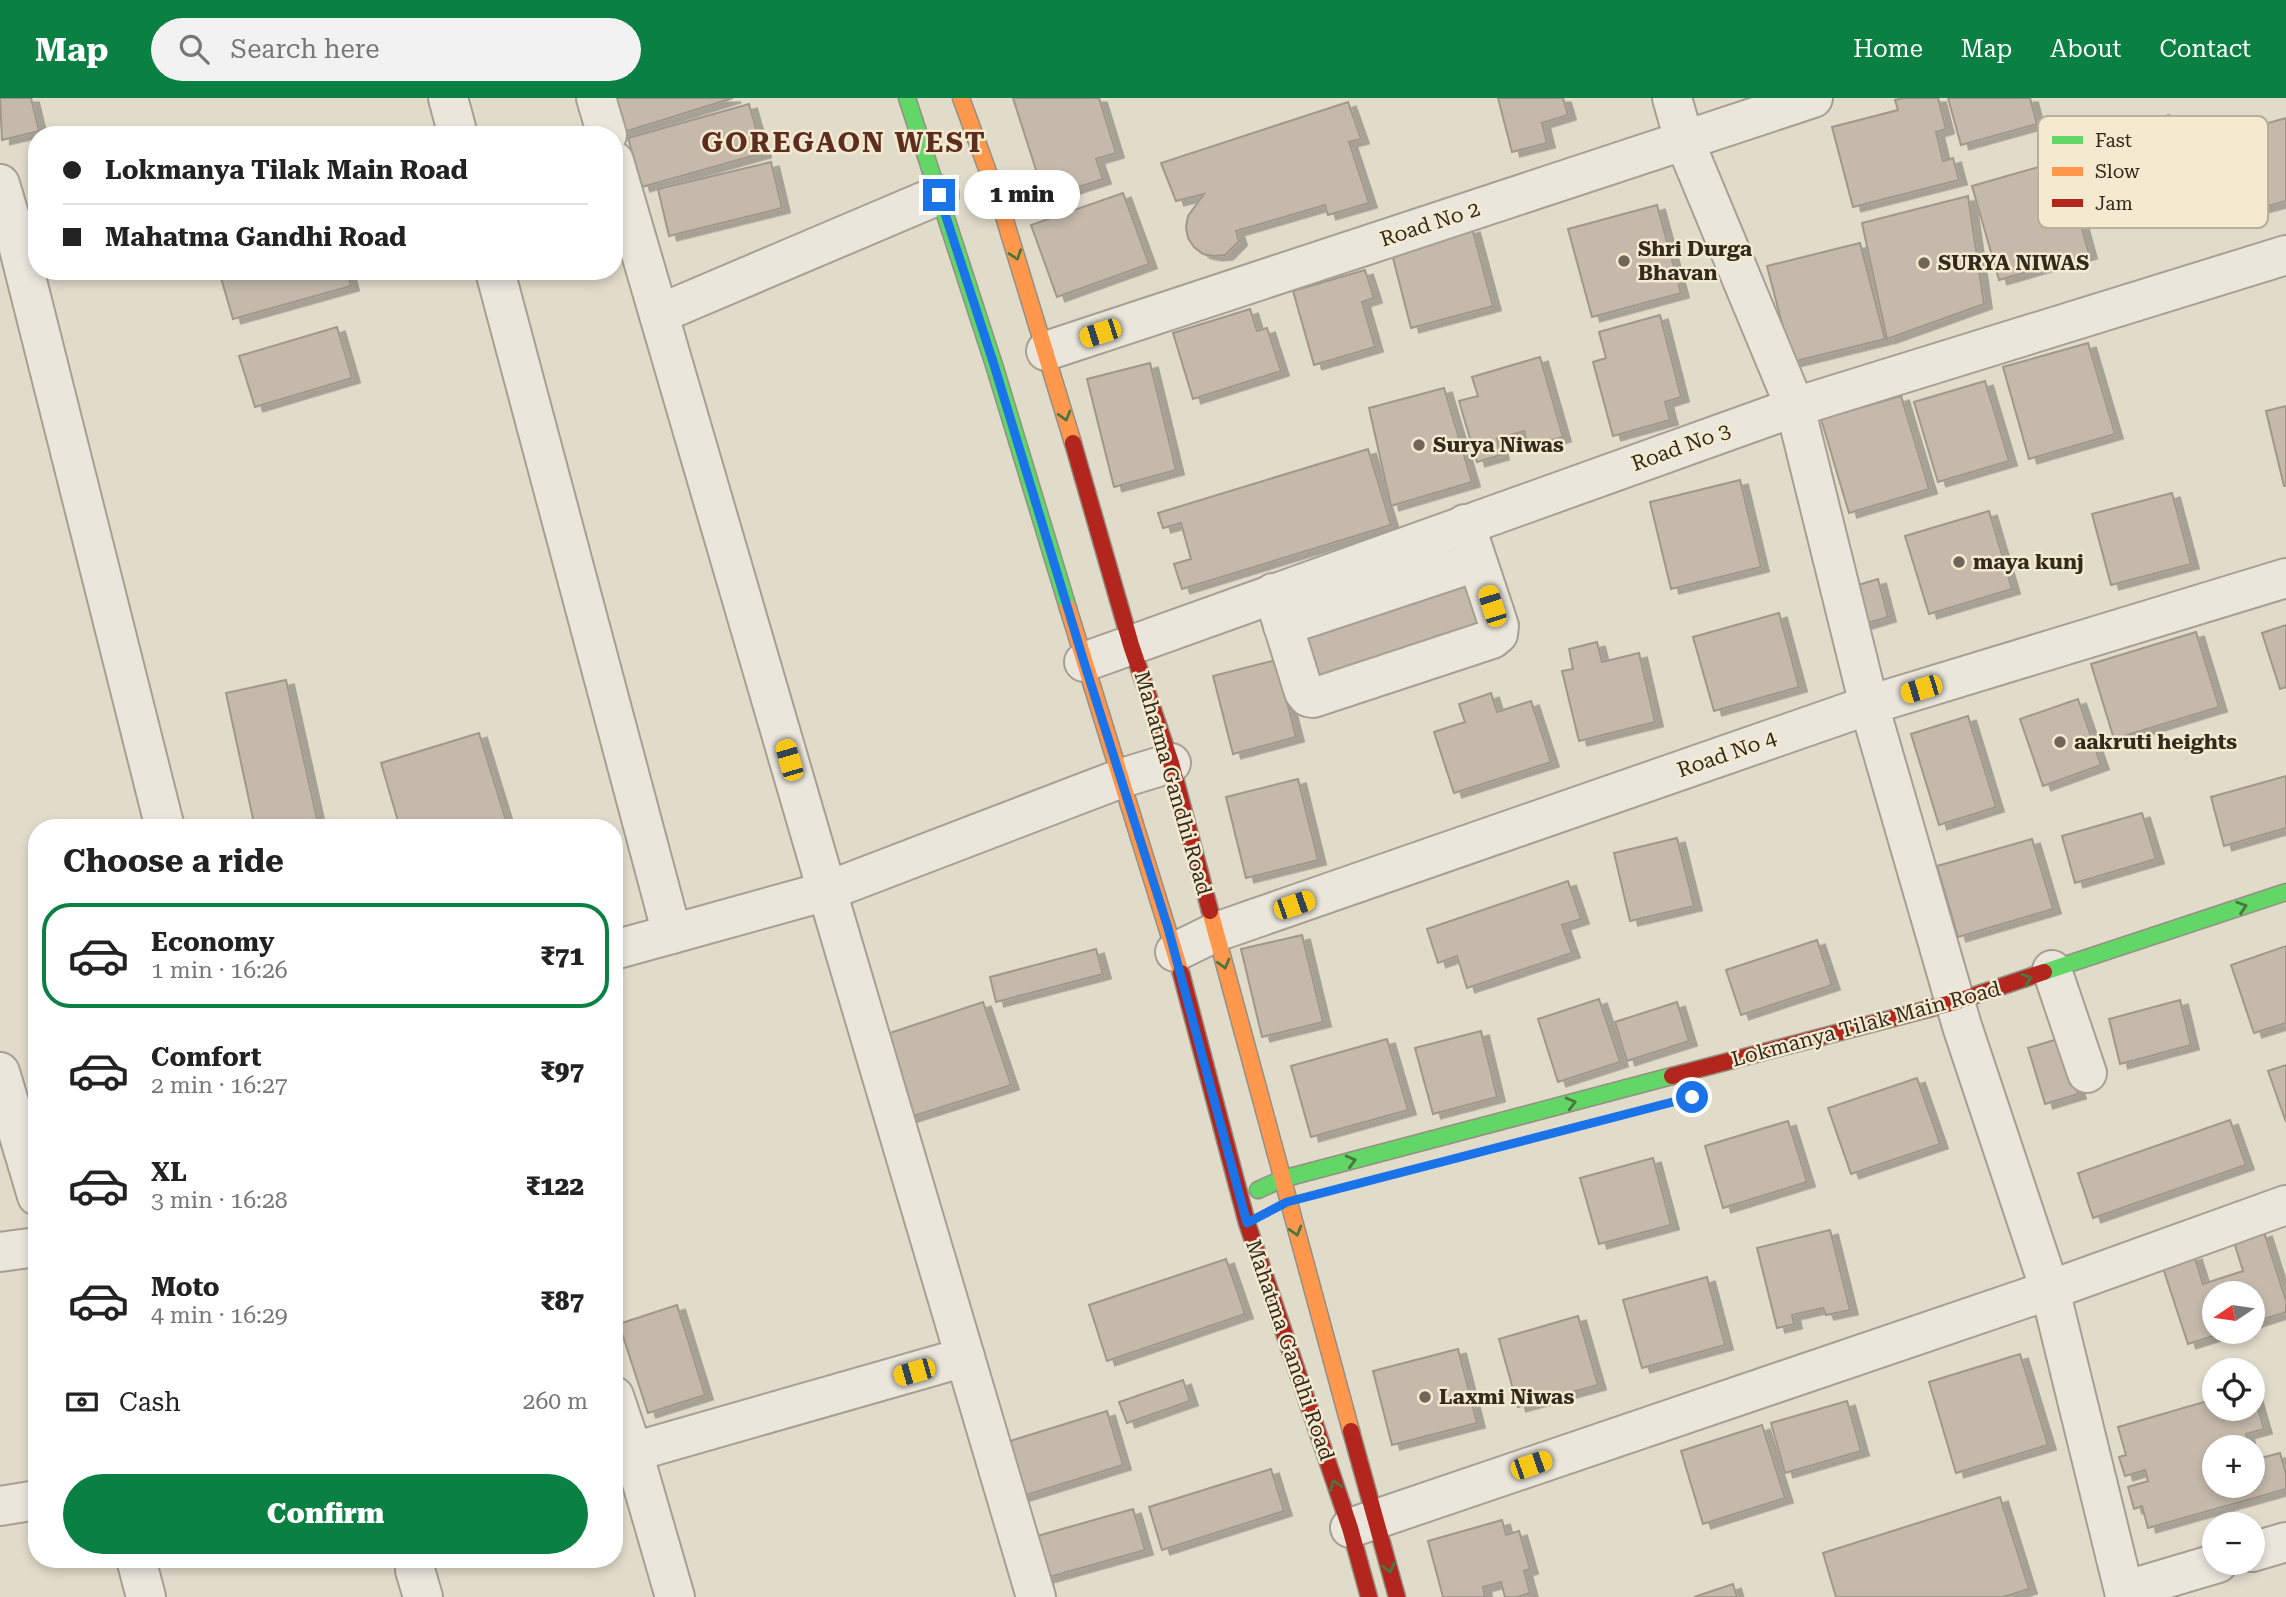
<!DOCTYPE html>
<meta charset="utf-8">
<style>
:root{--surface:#fff;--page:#f2f2f2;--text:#222;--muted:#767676;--line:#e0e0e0;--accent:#0b8043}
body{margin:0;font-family:"Roboto Serif",serif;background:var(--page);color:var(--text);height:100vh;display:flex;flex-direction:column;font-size:26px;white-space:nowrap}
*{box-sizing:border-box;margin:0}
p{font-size:23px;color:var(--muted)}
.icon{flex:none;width:38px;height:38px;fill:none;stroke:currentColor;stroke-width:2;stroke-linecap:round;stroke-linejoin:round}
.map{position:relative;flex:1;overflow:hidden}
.details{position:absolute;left:28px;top:721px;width:595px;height:749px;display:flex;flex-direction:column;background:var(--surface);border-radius:28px;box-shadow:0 4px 10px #0003}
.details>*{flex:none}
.guide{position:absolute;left:28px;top:28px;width:595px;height:154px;border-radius:28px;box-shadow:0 4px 10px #0003;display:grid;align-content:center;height:154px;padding:0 35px;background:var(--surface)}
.needle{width:46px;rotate:257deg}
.tools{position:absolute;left:2202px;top:1183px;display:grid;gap:14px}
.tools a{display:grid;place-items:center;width:63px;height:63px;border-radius:50%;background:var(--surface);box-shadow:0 4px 10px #0003;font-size:35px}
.end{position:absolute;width:32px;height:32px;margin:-16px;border:9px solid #1a73e8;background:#fff;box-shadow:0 0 0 4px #fff}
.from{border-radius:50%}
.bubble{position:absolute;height:49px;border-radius:24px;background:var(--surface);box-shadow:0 4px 10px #0003;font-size:23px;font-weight:800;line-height:49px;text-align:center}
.car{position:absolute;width:21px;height:42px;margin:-21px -10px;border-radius:9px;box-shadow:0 0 5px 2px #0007;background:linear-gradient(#f5c518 24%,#345 0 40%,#f5c518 0 76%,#345 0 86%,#f5c518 0)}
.guide b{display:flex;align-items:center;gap:24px;height:66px;font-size:26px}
.guide b+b{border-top:2px solid var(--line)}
.guide i{width:18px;height:18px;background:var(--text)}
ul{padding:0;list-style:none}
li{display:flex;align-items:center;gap:21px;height:105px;margin:0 14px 10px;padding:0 21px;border:4px solid transparent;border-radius:28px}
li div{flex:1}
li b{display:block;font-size:26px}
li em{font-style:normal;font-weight:800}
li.selected{border-color:var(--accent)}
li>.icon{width:63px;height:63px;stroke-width:1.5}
h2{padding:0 35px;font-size:32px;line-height:84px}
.pay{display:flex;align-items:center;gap:18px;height:77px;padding:0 35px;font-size:26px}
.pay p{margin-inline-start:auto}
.action{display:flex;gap:14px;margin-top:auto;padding:14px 35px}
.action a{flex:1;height:80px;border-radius:42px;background:var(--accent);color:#fff;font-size:28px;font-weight:800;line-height:80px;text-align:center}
header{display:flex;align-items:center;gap:42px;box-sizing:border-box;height:98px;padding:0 35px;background:var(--accent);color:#fff}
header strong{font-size:33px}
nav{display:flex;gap:38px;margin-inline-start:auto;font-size:24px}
.search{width:490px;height:63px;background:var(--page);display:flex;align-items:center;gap:18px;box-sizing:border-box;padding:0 24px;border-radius:38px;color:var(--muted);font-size:26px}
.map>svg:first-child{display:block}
.building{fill:#c4b9ab;stroke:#a1978a;stroke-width:2;filter:url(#shadow)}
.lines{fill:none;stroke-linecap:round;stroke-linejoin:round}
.street-casing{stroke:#a6a094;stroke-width:42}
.fast-casing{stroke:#958f84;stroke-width:19}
.slow-casing{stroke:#958f84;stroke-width:19}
.jam-casing{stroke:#958f84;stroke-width:19}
.street{stroke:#eae6dc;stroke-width:38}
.fast{stroke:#63d668;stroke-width:16}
.slow{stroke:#ff974d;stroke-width:16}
.jam{stroke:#b3261e;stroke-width:16}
.oneway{stroke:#49773f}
.route{stroke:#1a73e8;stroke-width:9}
.poi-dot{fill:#70675a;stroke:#f3ead0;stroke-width:2.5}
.labels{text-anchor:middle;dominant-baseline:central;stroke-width:5;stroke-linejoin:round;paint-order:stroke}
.street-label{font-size:21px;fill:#33291d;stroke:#f3ead0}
.poi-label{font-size:21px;font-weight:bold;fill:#33291d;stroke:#f3ead0;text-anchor:start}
.district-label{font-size:28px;font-weight:bold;letter-spacing:2px;fill:#5d2e20;stroke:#f3ead0}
.key{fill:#f3ead0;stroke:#b9b09a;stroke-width:2}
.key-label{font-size:19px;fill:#33291d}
</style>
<header>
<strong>Map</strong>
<div class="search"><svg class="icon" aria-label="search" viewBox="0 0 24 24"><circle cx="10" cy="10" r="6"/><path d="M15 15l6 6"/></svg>Search here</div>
<nav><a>Home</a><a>Map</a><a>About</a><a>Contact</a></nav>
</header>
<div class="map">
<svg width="2286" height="1499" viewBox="0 0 2286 1499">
<defs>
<filter id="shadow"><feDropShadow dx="8" dy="4.5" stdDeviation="0" flood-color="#0004"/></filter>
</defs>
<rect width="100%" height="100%" fill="#e1dbca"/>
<g class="building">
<polygon points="0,0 31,0 39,33 2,42"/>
<polygon points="610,0 733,0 621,35"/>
<polygon points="1013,0 1099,0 1116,55 1096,61 1103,81 1045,100"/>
<polygon points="1498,0 1563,0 1568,17 1542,25 1547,45 1512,54"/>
<polygon points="1903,0 1938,0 1946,31 1936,34 1943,63 1953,60 1959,82 1853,109 1832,29 1898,12 1895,2"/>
<polygon points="1948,0 2030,0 2037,26 1961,47"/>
<polygon points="1348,4 1361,41 1349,44 1369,105 1328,117 1325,107 1236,133 1239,143 1225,157 1214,158 1203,156 1194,149 1188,140 1186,129 1188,118 1204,96 1176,103 1161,65"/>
<polygon points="749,6 763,55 642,89 628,40"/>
<polygon points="2169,17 2178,46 2169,49 2182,94 2121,111 2109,69 2097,72 2089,40"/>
<polygon points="2286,20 2286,103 2232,118 2211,41"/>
<polygon points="2063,62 2089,156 1999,182 1972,88"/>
<polygon points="771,64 782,110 669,138 658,91"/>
<polygon points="1123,95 1149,166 1057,199 1031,127"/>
<polygon points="1968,98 1984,206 1887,241 1862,125"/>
<polygon points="1657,107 1681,195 1592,219 1568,131"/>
<polygon points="1472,130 1493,208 1411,230 1391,152"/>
<polygon points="1860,145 1885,241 1792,264 1767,168"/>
<polygon points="1365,172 1374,200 1362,204 1375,249 1314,267 1293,193"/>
<polygon points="219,173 347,173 351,188 233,221"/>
<polygon points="1250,211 1257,233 1267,230 1281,273 1193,301 1173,235"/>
<polygon points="1660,217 1681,299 1665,304 1670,322 1613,338 1593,264 1606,260 1599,234"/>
<polygon points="337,229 352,280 255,309 239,258"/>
<polygon points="2088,245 2115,336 2029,361 2003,269"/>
<polygon points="1540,259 1563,339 1528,349 1524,333 1497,341 1501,357 1477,364 1459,303 1478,298 1472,279"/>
<polygon points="1150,265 1176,372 1114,389 1087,281"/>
<polygon points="1985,283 2009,363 1938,384 1914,304"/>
<polygon points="1444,290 1472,384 1391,408 1369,310"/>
<polygon points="1901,298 1929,391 1849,415 1821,321"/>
<polygon points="2286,308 2286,388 2284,388 2266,313"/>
<polygon points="1368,351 1391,427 1182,491 1174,466 1191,461 1181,425 1163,430 1158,415"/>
<polygon points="1740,382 1761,469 1671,491 1650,404"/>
<polygon points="2172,395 2191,466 2111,487 2092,416"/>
<polygon points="1989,413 2012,491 1929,516 1905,438"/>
<polygon points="1470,478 1489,531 1311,595 1291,539"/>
<polygon points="1878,481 1888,519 1858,528 1848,490"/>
<polygon points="1779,515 1799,589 1714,613 1693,539"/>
<polygon points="2286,527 2286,589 2280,591 2262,535"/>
<polygon points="2196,534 2219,609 2114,641 2091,566"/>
<polygon points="1597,544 1602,564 1639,555 1655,624 1579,643 1562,573 1573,571 1569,551"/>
<polygon points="1276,562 1296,639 1233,656 1213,578"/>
<polygon points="286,582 319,730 255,730 226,595"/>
<polygon points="1491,595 1497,614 1531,603 1551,664 1454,695 1434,634 1465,624 1459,606"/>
<polygon points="2078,601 2101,667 2043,688 2020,621"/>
<polygon points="1968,618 1996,709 1939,727 1911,636"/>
<polygon points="479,635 507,726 494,730 400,730 381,665"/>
<polygon points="2286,678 2286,730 2224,748 2211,699"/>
<polygon points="1298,681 1318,762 1246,780 1226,699"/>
<polygon points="2142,715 2156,761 2075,785 2062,738"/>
<polygon points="1677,740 1694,808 1630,823 1614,755"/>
<polygon points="2032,741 2053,811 1958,839 1937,768"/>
<polygon points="1568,783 1581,821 1562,827 1572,855 1467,890 1457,858 1438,865 1427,831"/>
<polygon points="1302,837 1323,924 1262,939 1241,851"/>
<polygon points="1817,842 1832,887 1741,917 1726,872"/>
<polygon points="2286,848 2286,925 2254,935 2231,867"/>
<polygon points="1096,851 1103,876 996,904 990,879"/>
<polygon points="1599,901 1620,964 1558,984 1538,921"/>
<polygon points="2180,902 2191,947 2120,966 2109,921"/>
<polygon points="983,904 1011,987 901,1022 875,940"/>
<polygon points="1677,904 1689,943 1627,963 1615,924"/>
<polygon points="1481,933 1497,999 1433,1016 1415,950"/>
<polygon points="2061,940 2078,996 2045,1006 2028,950"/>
<polygon points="1387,941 1408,1012 1311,1039 1291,968"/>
<polygon points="2286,967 2286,1024 2268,973"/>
<polygon points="1917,980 1940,1046 1851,1076 1828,1010"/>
<polygon points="2230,1022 2246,1067 2093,1120 2078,1075"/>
<polygon points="1788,1023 1807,1084 1723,1110 1705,1048"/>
<polygon points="1653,1060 1671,1127 1599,1146 1580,1080"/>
<polygon points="1830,1132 1850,1212 1826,1217 1823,1210 1792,1217 1794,1226 1777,1230 1757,1150"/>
<polygon points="2264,1134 2286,1203 2286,1214 2252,1225 2252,1195 2214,1195 2214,1234 2226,1234 2188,1246 2162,1167 2194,1157 2203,1186 2243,1173 2234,1144"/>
<polygon points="1226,1161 1245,1216 1107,1263 1089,1207"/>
<polygon points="1707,1179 1725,1247 1642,1270 1623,1202"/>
<polygon points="677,1207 705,1297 648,1315 619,1226"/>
<polygon points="1578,1218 1598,1287 1518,1309 1499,1241"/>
<polygon points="1458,1251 1477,1325 1392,1347 1373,1273"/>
<polygon points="2020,1256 2048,1347 1956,1375 1929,1284"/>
<polygon points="1183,1282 1190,1303 1127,1325 1119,1304"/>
<polygon points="2252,1290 2264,1331 2246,1336 2249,1349 2214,1349 2214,1388 2252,1388 2252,1359 2253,1362 2280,1355 2286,1376 2286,1391 2148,1430 2142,1408 2134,1411 2128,1389 2148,1383 2145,1372 2125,1378 2119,1359 2126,1357 2118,1329 2214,1301 2214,1311 2252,1311"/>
<polygon points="1847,1303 1861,1353 1785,1375 1771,1325"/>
<polygon points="1107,1313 1123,1367 1013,1401 997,1347"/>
<polygon points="1762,1327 1785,1400 1703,1426 1681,1353"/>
<polygon points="1271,1371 1284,1413 1162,1452 1149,1409"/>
<polygon points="2000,1399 2029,1491 2003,1499 1836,1499 1823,1455"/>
<polygon points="1133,1411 1145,1452 1035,1483 1023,1442"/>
<polygon points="1502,1422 1506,1437 1519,1433 1530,1471 1524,1473 1530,1495 1517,1499 1505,1499 1501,1484 1483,1489 1485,1499 1443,1499 1428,1443"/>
<polygon points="1733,1486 1737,1499 1694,1499"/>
</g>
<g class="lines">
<g class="street-casing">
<g id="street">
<polyline points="448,0 458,37"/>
<polyline points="596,0 607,37"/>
<polyline points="1672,0 1684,42 1795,309 1869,607 1962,928 2050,1192 2124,1493 2218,1465"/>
<polyline points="614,63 827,793 1036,1499"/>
<polyline points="0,86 18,147 165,730"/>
<polyline points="495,173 672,836"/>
<polyline points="659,216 939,97"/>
<polyline points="1046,253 1813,0"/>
<polyline points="1273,495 1304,594 1308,599 1313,600 1492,541 1498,536 1499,528 1465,426"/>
<polyline points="1283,528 1461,469"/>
<polyline points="1084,564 1795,309 2286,157"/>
<polyline points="614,852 827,793 1122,680 1171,665"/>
<polyline points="1175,854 1216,834 1869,607 2286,480"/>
<polyline points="2052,872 2087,975"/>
<polyline points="0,974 37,1098"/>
<polyline points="0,1154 37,1149"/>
<polyline points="614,1298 633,1354 965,1259"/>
<polyline points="633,1354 675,1499"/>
<polyline points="0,1408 37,1402"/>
<polyline points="1350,1430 2050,1192 2286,1107"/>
<polyline points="2252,1454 2286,1444"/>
<polyline points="136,1461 146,1499"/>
<polyline points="415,1472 423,1499"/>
</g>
</g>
<g class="fast-casing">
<g id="fast">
<polyline points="907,0 995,270 1068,510"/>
<polyline points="2044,874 2286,794"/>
<polyline points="1258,1092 1282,1081 1672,978"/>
</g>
</g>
<g class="slow-casing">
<g id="slow">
<polyline points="961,0 1001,109 1073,345"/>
<polyline points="1068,510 1181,875"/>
<polyline points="1210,813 1351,1333"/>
</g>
</g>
<g class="jam-casing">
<g id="jam">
<polyline points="1073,345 1131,547 1171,665 1210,813"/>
<polyline points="1181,875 1247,1125 1350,1430 1369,1499"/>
<polyline points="1672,978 1955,904 2044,874"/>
<polyline points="1351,1333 1397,1499"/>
</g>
</g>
<use href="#street" class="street"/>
<use href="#fast" class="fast"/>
<use href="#slow" class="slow"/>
<use href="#jam" class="jam"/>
</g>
<defs><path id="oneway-chevron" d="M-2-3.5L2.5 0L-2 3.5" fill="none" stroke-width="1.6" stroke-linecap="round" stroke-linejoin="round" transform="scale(1.75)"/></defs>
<g class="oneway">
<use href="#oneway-chevron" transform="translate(1016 157) rotate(72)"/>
<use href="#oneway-chevron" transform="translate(1065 318) rotate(74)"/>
<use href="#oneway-chevron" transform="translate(2242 809) rotate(-18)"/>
<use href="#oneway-chevron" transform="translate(1224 866) rotate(75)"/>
<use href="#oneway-chevron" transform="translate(2027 881) rotate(-19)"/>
<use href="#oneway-chevron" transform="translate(1571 1005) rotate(-15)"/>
<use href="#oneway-chevron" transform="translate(1351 1063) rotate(-15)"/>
<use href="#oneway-chevron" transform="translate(1296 1133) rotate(74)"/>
<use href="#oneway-chevron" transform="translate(1335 1387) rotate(-109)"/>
<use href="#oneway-chevron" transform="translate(1389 1470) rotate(75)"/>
</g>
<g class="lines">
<polyline class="route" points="939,97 995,270 1084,564 1168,830 1247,1125 1287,1104 1692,999"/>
</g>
<g class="poi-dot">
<circle cx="1624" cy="163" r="7"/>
<circle cx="1924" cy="165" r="7"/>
<circle cx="1419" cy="347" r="7"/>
<circle cx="1959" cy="464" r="7"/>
<circle cx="2060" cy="644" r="7"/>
<circle cx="1425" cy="1299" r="7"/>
</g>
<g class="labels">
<g class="street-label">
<text transform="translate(1430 126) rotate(-18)">Road No 2</text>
<text transform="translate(1681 349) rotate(-20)">Road No 3</text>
<text transform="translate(1727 656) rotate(-19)">Road No 4</text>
<text transform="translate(1173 685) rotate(74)">Mahatma Gandhi Road</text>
<text transform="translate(1866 926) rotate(-15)">Lokmanya Tilak Main Road</text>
<text transform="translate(1290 1252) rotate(71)">Mahatma Gandhi Road</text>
</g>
<g class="poi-label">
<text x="1638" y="151">Shri Durga<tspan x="1638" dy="24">Bhavan</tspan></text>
<text x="1938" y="165">SURYA NIWAS</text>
<text x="1433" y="347">Surya Niwas</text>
<text x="1973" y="464">maya kunj</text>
<text x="2074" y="644">aakruti heights</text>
<text x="1439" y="1299">Laxmi Niwas</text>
</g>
<g class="district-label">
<text x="844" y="44">GOREGAON WEST</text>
</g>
</g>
<rect x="2038" y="18" width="230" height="112" rx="10" class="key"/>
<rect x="2052" y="38" width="31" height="8" fill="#63d668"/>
<rect x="2052" y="69" width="31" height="9" fill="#ff974d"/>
<rect x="2052" y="101" width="31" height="8" fill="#b3261e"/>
<g class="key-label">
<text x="2095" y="49">Fast</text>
<text x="2095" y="80">Slow</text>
<text x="2095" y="112">Jam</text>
</g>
</svg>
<div class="tools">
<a><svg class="needle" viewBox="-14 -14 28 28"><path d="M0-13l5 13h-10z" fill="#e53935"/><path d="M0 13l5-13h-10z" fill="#767676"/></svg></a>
<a><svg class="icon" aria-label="locate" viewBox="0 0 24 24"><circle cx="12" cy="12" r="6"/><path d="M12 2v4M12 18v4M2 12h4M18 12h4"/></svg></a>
<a>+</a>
<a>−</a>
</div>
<i class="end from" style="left:1692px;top:999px"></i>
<i class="end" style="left:939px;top:97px"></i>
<div class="bubble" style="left:964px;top:72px;width:116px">1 min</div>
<i class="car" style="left:1100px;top:235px;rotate:252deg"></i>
<i class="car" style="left:1492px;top:508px;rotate:342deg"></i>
<i class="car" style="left:1921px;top:591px;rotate:253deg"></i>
<i class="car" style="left:789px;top:662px;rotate:344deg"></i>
<i class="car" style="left:1294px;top:807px;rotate:71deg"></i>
<i class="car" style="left:914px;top:1274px;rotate:254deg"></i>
<i class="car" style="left:1531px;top:1367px;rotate:71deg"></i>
<div class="guide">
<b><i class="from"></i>Lokmanya Tilak Main Road</b>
<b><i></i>Mahatma Gandhi Road</b>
</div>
<section class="details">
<h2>Choose a ride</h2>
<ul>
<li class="selected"><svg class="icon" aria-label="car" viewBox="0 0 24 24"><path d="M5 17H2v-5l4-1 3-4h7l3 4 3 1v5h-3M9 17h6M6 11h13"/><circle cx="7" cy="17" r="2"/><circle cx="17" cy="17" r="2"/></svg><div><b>Economy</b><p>1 min · 16:26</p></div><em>₹71</em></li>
<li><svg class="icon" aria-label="car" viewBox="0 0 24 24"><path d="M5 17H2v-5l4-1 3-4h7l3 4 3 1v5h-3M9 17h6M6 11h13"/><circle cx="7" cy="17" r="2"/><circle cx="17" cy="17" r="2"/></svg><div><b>Comfort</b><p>2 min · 16:27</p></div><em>₹97</em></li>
<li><svg class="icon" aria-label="car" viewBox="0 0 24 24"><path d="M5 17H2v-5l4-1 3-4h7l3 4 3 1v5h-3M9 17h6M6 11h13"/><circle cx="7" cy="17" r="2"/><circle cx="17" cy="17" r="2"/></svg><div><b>XL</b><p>3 min · 16:28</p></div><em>₹122</em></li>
<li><svg class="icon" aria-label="car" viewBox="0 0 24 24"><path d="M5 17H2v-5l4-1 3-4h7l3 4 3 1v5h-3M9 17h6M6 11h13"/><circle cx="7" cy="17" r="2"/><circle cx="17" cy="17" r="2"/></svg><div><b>Moto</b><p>4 min · 16:29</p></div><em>₹87</em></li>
</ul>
<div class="pay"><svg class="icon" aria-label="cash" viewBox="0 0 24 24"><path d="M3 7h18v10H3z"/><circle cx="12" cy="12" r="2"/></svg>Cash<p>260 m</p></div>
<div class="action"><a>Confirm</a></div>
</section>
</div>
